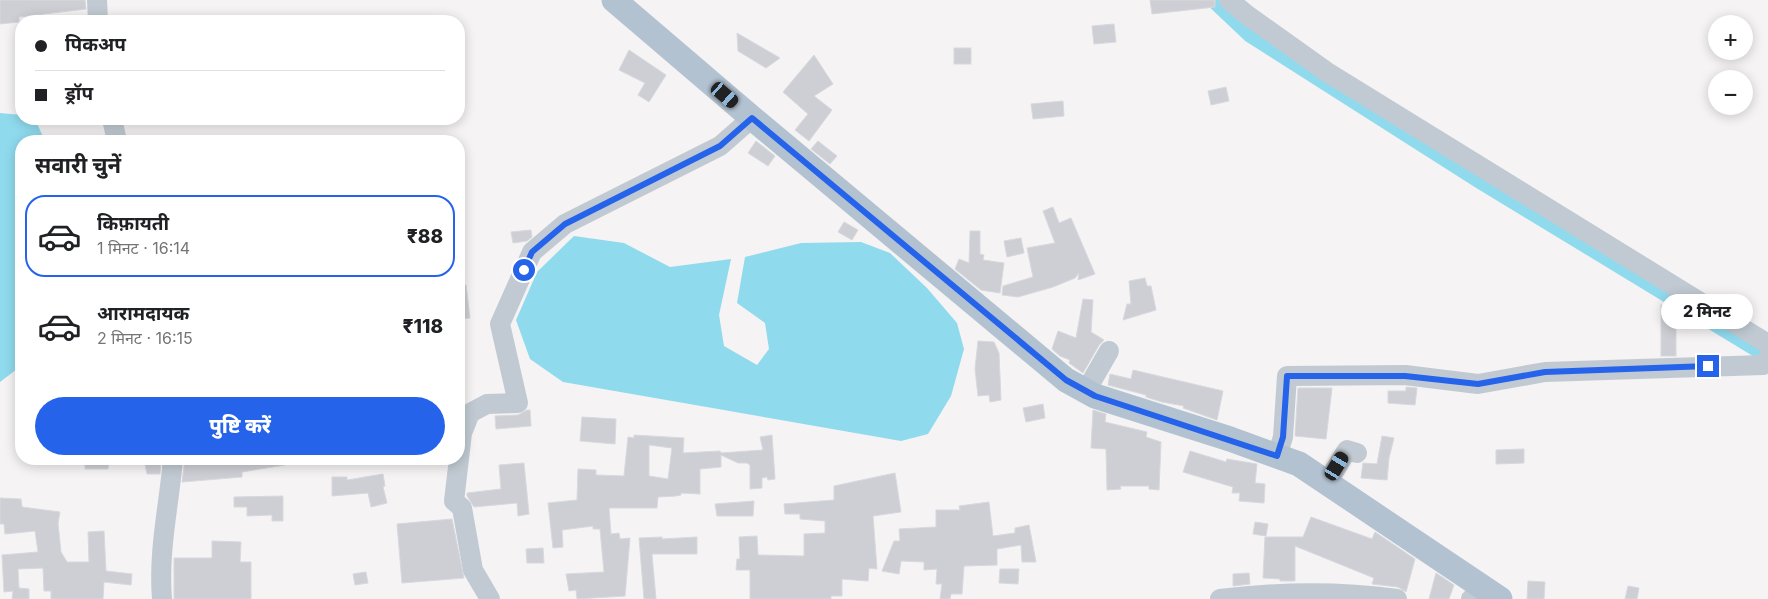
<!DOCTYPE html>
<html lang="hi">
<meta charset="utf-8">
<style>
:root{--surface:#fff;--page:#f2f2f2;--text:#202124;--muted:#757577;--line:#e0e0e0;--accent:#2563eb}
body{margin:0;font-family:Inter,"Noto Sans Devanagari",sans-serif;background:var(--page);color:var(--text);height:100vh;display:flex;flex-direction:column;font-size:19px;white-space:nowrap}
*{box-sizing:border-box;margin:0}
p{font-size:16px;color:var(--muted)}
.icon{flex:none;width:28px;height:28px;fill:none;stroke:currentColor;stroke-width:2;stroke-linecap:round;stroke-linejoin:round}
.map{position:relative;flex:1;overflow:hidden}
.panel{position:absolute;left:15px;top:135px;width:450px;height:330px;display:flex;flex-direction:column;background:var(--surface);border-radius:20px;box-shadow:0 2px 12px #0003}
.panel>*{flex:none}
.hud{position:absolute;left:15px;top:15px;width:450px;height:110px;border-radius:20px;box-shadow:0 2px 12px #0003;display:grid;align-content:center;height:110px;padding:0 20px;background:var(--surface)}
.buttons{position:absolute;left:1708px;top:15px;display:grid;gap:10px}
.buttons a{display:grid;place-items:center;width:45px;height:45px;border-radius:50%;background:var(--surface);box-shadow:0 2px 12px #0003;font-size:25px}
.end{position:absolute;width:22px;height:22px;margin:-11px;border:6px solid #2563eb;background:#fff;box-shadow:0 0 0 2px #fff}
.from{border-radius:50%}
.bubble{position:absolute;height:35px;border-radius:18px;background:var(--surface);box-shadow:0 2px 12px #0003;font-size:16px;font-weight:800;line-height:35px;text-align:center}
.car{position:absolute;width:15px;height:30px;margin:-15px -8px;border-radius:6px;box-shadow:0 0 4px 1px #0007;background:linear-gradient(#222 24%,#8ab4d8 0 40%,#222 0 76%,#8ab4d8 0 86%,#222 0)}
.hud b{display:flex;align-items:center;gap:18px;height:48px;font-size:19px}
.hud b+b{border-top:1px solid var(--line)}
.hud i{width:12px;height:12px;background:var(--text)}
ul{padding:0;list-style:none}
li{display:flex;align-items:center;gap:15px;height:82px;margin:0 10px 8px;padding:0 10px;border:2px solid transparent;border-radius:20px}
li div{flex:1}
li b{display:block;font-size:19px}
li em{font-style:normal;font-weight:800}
li.active{border-color:var(--accent)}
li>.icon{width:45px;height:45px;stroke-width:1.5}
h2{padding:0 20px;font-size:22px;line-height:60px}
.button{display:flex;gap:10px;margin-top:auto;padding:10px 20px}
.button a{flex:1;height:58px;border-radius:30px;background:var(--accent);color:#fff;font-size:20px;font-weight:800;line-height:58px;text-align:center}
.map>svg:first-child{display:block}
.water{fill:#90daee}
.lines{fill:none;stroke-linecap:round;stroke-linejoin:round}
.canal{stroke:#90daee;stroke-width:14}
.building{fill:#cdcfd5;stroke:#d7d9de;fill-rule:evenodd}
.minor{stroke:#c1cad2;stroke-width:20}
.major{stroke:#b3c2d1;stroke-width:25}
.route{stroke:#2563eb;stroke-width:6}
</style>
<div class="map">
<svg width="1768" height="599" viewBox="0 0 1768 599">
<rect width="100%" height="100%" fill="#f5f3f3"/>
<g class="water">
<polygon points="0,113 21,115 21,119 35,119 45,141 21,141 21,366 0,382"/>
<polygon points="574,236 624,243 670,267 731,259 719,315 724,346 757,365 769,349 765,323 737,303 745,257 801,243 861,242 890,253 927,288 957,323 964,349 951,396 928,434 901,441 563,382 530,359 516,320 537,272"/>
</g>
<g class="lines">
<polyline class="canal" points="1212,0 1249,35 1480,182 1768,357"/>
</g>
<g class="building">
<polygon points="0,0 85,0 86,9 19,17 19,22 0,24"/>
<polygon points="1150,0 1215,0 1215,7 1152,14"/>
<polygon points="1114,24 1116,42 1094,44 1092,26"/>
<polygon points="737,33 780,58 766,68 738,51"/>
<rect x="954" y="48" width="17" height="16"/>
<polygon points="629,50 666,75 649,102 638,95 645,83 619,70"/>
<polygon points="814,55 833,84 814,96 832,110 809,141 795,130 808,114 783,92"/>
<polygon points="1226,87 1229,101 1211,105 1208,91"/>
<polygon points="1063,101 1064,116 1033,119 1031,104"/>
<polygon points="756,141 775,156 768,166 748,153"/>
<polygon points="818,141 837,156 830,164 811,149"/>
<polygon points="1053,207 1059,223 1071,218 1095,274 1078,280 1079,273 1075,278 1053,287 1018,297 1002,295 1003,286 1033,277 1027,248 1055,243 1043,211"/>
<polygon points="844,222 858,230 852,240 838,232"/>
<polygon points="531,230 532,237 527,241 513,243 511,232"/>
<polygon points="970,231 980,231 980,254 984,255 983,260 1004,263 1000,293 981,290 955,269 959,259 969,263"/>
<polygon points="1021,238 1024,253 1007,257 1004,241"/>
<polygon points="1145,278 1147,286 1151,286 1156,310 1123,320 1127,304 1131,304 1129,281"/>
<polygon points="459,285 466,285 470,318 459,319"/>
<polygon points="1083,299 1093,300 1091,332 1104,340 1099,345 1083,373 1069,363 1070,360 1060,356 1052,349 1058,331 1076,338"/>
<rect x="1661" y="305" width="15" height="51"/>
<polygon points="978,341 994,342 999,353 1001,400 990,402 989,395 978,396 975,369"/>
<polygon points="1133,370 1223,391 1217,420 1183,408 1184,406 1162,402 1146,397 1146,395 1108,385 1110,374 1131,379"/>
<polygon points="1406,387 1417,388 1415,405 1388,403 1388,391 1406,391"/>
<polygon points="1298,388 1332,388 1326,439 1295,436"/>
<polygon points="1043,404 1045,418 1026,422 1023,408"/>
<polygon points="527,410 530,410 531,426 496,429 495,416 518,415"/>
<polygon points="1093,410 1106,414 1105,422 1147,432 1146,437 1161,442 1159,490 1149,489 1149,486 1120,486 1121,489 1107,490 1106,449 1091,448"/>
<polygon points="582,417 616,419 615,444 580,441"/>
<path d="M634 435 684 438 683 453 720 451 721 453 763 450 760 437 772 435 775 479 768 480 767 477 762 478V488L750 489V465L747 463H738L721 455V467L700 469V494L681 493V495L676 496 658 497 657 508H609L611 534 619 533 620 539 630 538 625 596 577 599 576 590 569 591 566 574 604 572 600 529H593V526L562 530 563 547 553 548 548 503 577 500 578 469 596 470V475L624 476 628 437 634 438ZM649 445 672 448 668 479 649 476Z"/>
<polygon points="1382,436 1394,438 1389,458 1387,480 1361,478 1363,463 1377,464"/>
<polygon points="1524,449 1524,463 1496,464 1496,450"/>
<polygon points="1190,451 1226,462 1227,459 1257,464 1255,483 1265,484 1264,503 1239,501 1240,493 1232,493 1233,487 1183,472"/>
<polygon points="85,459 109,459 108,469 85,469"/>
<polygon points="144,459 161,459 160,474 147,474"/>
<polygon points="185,459 284,459 285,465 242,472 242,477 182,482"/>
<polygon points="524,463 529,514 518,516 517,503 474,507 467,496 467,493 501,489 499,465"/>
<polygon points="895,473 901,512 873,516 877,569 869,568 868,581 842,579 842,596 831,596 831,599 750,599 750,570 736,570 737,559 740,559 739,537 757,536 758,555 804,556 804,534 825,533 825,521 800,519 800,514 785,514 784,504 834,500 834,486"/>
<polygon points="383,474 385,486 383,487 387,503 371,507 368,493 332,496 332,477 347,477 347,480"/>
<polygon points="283,496 283,521 272,521 272,515 247,516 247,507 234,507 234,497"/>
<polygon points="0,498 21,499 22,507 60,512 58,523 61,552 67,562 89,562 88,532 104,531 106,571 132,574 131,585 104,582 103,599 51,599 51,591 44,591 43,568 18,569 19,588 29,589 29,599 12,599 13,591 4,592 2,555 38,552 35,531 5,534 4,524 0,524"/>
<polygon points="754,501 753,516 717,516 715,504"/>
<polygon points="989,502 993,536 1015,533 1015,528 1029,525 1036,562 1022,562 1021,545 997,549 997,565 964,566 962,594 951,594 950,599 940,599 942,584 936,584 937,569 924,570 924,562 901,561 899,574 882,571 894,541 900,541 899,529 936,527 936,510 960,510 959,506"/>
<polygon points="1311,517 1372,539 1375,532 1415,559 1406,592 1398,587 1372,584 1374,578 1295,546 1295,581 1280,581 1280,579 1263,578 1265,537 1303,537"/>
<polygon points="452,519 464,578 402,583 397,524"/>
<polygon points="1255,522 1268,524 1266,536 1253,534"/>
<polygon points="662,537 662,539 697,537 697,554 652,554 656,599 644,599 639,538"/>
<polygon points="212,541 241,542 240,562 251,562 251,599 174,599 174,558 212,558"/>
<polygon points="543,548 544,563 527,563 526,549"/>
<polygon points="1000,569 1019,569 1018,584 999,583"/>
<polygon points="366,572 368,583 355,585 353,574"/>
<polygon points="1249,573 1250,584 1233,586 1233,574"/>
<polygon points="1436,573 1454,585 1449,599 1429,599"/>
<polygon points="1528,581 1545,582 1544,599 1527,599"/>
<polygon points="1628,586 1639,588 1637,599 1625,599"/>
</g>
<g class="lines">
<g class="minor">
<polyline points="97,0 98,21"/>
<polyline points="1229,0 1247,15 1327,72 1768,344"/>
<polyline points="112,119 117,141"/>
<polyline points="1086,391 1109,351"/>
<polyline points="1277,456 1283,437 1287,376 1405,375 1478,384 1545,372 1763,365 1768,359"/>
<polyline points="1327,483 1347,450 1357,453"/>
<path d="M162 599C158 551 169 506 173 459"/>
<polyline points="490,599 473,570 462,508 454,501 462,433 470,413 487,404 518,403 500,324 532,252 565,224 720,146 752,118"/>
<path d="M1220 599C1277 592 1339 591 1397 599"/>
<polyline points="1471,599 1485,589"/>
</g>
<polyline class="major" points="614,0 752,118 1066,380 1095,396 1230,439 1299,464 1500,599"/>
</g>
<g class="lines">
<polyline class="route" points="524,270 532,252 565,224 720,146 752,118 1066,380 1095,396 1277,456 1283,437 1287,376 1405,376 1478,384 1545,372 1708,366"/>
</g>
</svg>
<div class="buttons">
<a>+</a>
<a>−</a>
</div>
<i class="end from" style="left:524px;top:270px"></i>
<i class="end" style="left:1708px;top:366px"></i>
<div class="bubble" style="left:1661px;top:294px;width:92px">2 मिनट</div>
<i class="car" style="left:725px;top:95px;rotate:131deg"></i>
<i class="car" style="left:1337px;top:466px;rotate:31deg"></i>
<div class="hud">
<b><i class="from"></i>पिकअप</b>
<b><i></i>ड्रॉप</b>
</div>
<section class="panel">
<h2>सवारी चुनें</h2>
<ul>
<li class="active"><svg class="icon" aria-label="car" viewBox="0 0 24 24"><path d="M5 17H2v-5l4-1 3-4h7l3 4 3 1v5h-3M9 17h6M6 11h13"/><circle cx="7" cy="17" r="2"/><circle cx="17" cy="17" r="2"/></svg><div><b>किफ़ायती</b><p>1 मिनट · 16:14</p></div><em>₹88</em></li>
<li><svg class="icon" aria-label="car" viewBox="0 0 24 24"><path d="M5 17H2v-5l4-1 3-4h7l3 4 3 1v5h-3M9 17h6M6 11h13"/><circle cx="7" cy="17" r="2"/><circle cx="17" cy="17" r="2"/></svg><div><b>आरामदायक</b><p>2 मिनट · 16:15</p></div><em>₹118</em></li>
</ul>
<div class="button"><a>पुष्टि करें</a></div>
</section>
</div>
